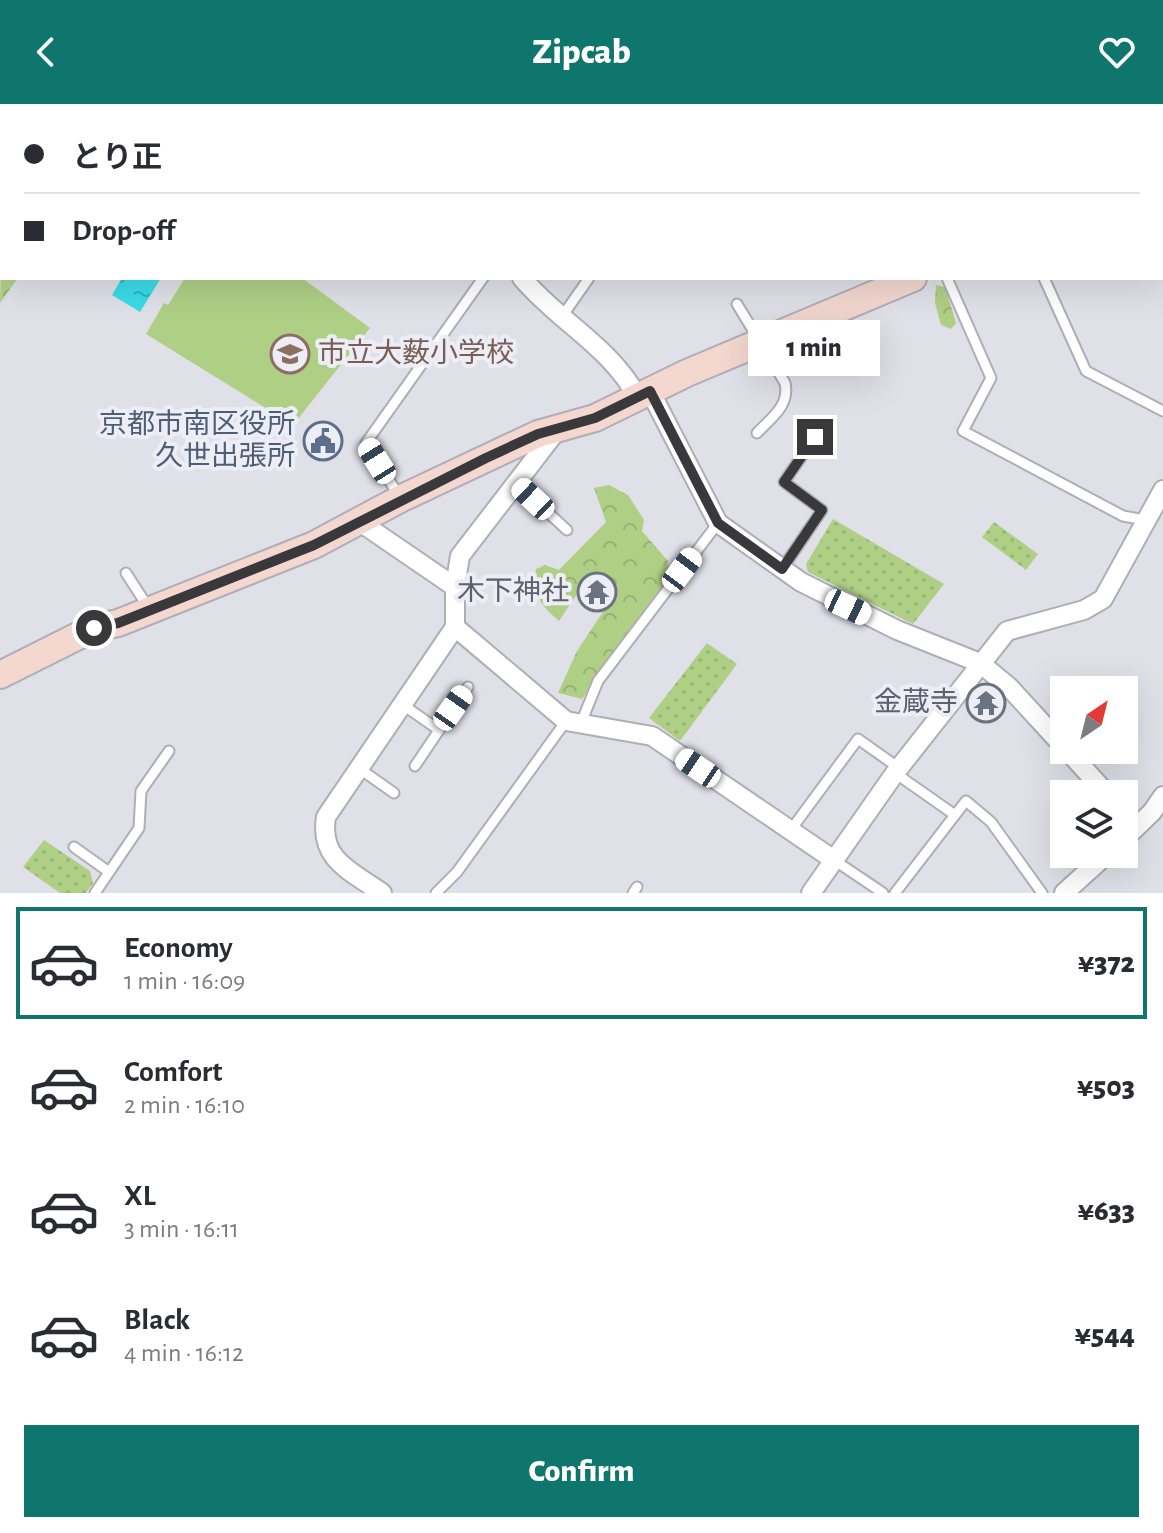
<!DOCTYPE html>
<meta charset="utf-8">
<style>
:root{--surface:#fff;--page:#f7f7f7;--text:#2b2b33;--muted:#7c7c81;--line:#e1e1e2;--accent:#0f766e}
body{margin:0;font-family:"Alegreya Sans","Noto Sans JP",sans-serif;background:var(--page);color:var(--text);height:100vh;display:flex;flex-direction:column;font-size:30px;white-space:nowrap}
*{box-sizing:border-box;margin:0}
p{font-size:26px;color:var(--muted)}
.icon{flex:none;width:44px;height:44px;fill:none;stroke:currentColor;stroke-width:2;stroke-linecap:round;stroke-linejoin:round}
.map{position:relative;height:789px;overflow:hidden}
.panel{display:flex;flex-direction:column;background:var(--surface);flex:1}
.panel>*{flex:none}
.top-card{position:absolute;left:0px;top:0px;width:1164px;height:176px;box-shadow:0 8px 32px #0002;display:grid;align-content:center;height:176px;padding:0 24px;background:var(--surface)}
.needle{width:52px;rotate:35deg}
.tools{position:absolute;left:1050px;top:572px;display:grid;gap:16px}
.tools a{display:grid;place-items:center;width:88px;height:88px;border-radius:0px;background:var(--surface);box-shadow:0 8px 32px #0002;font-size:40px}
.end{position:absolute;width:36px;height:36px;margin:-18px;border:10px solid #39393c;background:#fff;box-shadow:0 0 0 4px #fff}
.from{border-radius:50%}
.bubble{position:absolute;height:56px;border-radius:0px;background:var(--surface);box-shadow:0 8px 32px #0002;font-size:26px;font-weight:800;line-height:56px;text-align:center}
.car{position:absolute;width:24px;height:48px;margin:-24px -12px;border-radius:10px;box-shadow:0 0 6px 2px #0007;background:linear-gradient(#fff 24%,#345 0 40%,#fff 0 76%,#345 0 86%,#fff 0)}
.top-card b{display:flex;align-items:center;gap:28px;height:76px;font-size:30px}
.top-card b+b{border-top:2px solid var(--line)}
.top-card i{width:20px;height:20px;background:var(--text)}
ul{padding:14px 0 0;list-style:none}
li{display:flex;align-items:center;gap:24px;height:112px;margin:0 16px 12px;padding:0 8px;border:4px solid transparent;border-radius:0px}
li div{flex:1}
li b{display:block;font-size:30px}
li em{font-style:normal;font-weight:800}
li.current{border-color:var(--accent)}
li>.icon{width:72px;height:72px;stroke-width:1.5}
.action{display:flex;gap:16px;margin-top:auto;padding:16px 24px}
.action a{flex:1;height:92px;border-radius:0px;background:var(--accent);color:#fff;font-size:32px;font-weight:800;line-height:92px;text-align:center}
header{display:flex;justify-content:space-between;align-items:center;height:104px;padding:0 24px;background:var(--accent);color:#fff;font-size:36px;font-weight:800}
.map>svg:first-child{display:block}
.forest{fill:url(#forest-crowns)}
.park{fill:url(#park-dots)}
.pitch{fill:#afcf85}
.water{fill:url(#water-ripples)}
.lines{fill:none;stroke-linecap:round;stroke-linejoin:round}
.service-casing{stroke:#afaeb7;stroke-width:13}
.minor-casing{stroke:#afaeb7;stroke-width:22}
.secondary-casing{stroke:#afaeb7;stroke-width:30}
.service{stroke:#fff;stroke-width:9}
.minor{stroke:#fff;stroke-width:18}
.secondary{stroke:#f4d8d0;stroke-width:26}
.route{stroke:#39393c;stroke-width:10}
.labels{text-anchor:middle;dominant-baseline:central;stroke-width:8;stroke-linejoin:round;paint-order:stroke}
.education-label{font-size:28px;fill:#785e54;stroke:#ededf6;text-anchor:start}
.service-label{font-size:28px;fill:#4e5e75;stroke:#ededf6;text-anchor:end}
.worship-label{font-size:28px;fill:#5b616d;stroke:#ededf6;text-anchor:end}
</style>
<header><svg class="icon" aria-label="back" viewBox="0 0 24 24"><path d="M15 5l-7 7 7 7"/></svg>Zipcab<svg class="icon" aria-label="heart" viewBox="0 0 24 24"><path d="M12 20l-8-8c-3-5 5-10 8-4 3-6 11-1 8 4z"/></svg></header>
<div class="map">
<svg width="1163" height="789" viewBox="0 0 1163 789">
<defs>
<pattern id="forest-crowns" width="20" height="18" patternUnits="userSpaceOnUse" patternTransform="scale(2)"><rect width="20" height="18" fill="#afcf85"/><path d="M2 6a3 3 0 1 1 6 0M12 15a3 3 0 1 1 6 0" fill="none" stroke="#97b274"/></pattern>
<pattern id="park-dots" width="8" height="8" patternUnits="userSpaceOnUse" patternTransform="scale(2)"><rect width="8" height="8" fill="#afcf85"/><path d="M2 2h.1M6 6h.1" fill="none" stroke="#97b274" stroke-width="1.8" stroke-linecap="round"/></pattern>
<pattern id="water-ripples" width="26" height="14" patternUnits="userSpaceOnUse" patternTransform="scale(2)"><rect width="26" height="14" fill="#3adce9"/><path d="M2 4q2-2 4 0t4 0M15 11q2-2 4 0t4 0" fill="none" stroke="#32b3be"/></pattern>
</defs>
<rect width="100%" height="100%" fill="#e0e0e8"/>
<g class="forest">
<polygon points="2,135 2,174 18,174 0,199"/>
<polygon points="936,181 945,183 956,219 951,225 941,221 935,199"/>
<path d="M609 381 628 391 644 416 642 427 668 457 669 472 582 595 558 589 577 547 617 487 591 469 559 517C541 502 531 489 536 465L545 461 559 466 606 418 594 384Z"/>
</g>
<g class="park">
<polygon points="833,415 944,480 913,520 808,468 806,460"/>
<polygon points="994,418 1038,450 1026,466 982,433"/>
<polygon points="707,539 737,560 680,637 649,614"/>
<polygon points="44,736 90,767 93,779 86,789 60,789 23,763"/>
</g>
<polygon class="pitch" points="185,174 302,174 370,224 293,321 146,230 164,199 168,201"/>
<polygon class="water" points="122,174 161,174 140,208 112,191"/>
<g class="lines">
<g class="service-casing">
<g id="service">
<polyline points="1077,0 1080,2"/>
<polyline points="944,2 945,0"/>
<polyline points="1045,2 1046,0"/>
<polyline points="947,174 991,274 963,327 1123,412 1145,416"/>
<polyline points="1044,174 1086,267 1163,307"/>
<path d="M737 200 785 279C790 302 771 314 757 329"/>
<polyline points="561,214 589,174"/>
<polyline points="516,379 567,426"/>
<polyline points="399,392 366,339 483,174"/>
<polyline points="782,465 822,406 784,378 815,333"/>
<polyline points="126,469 148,503"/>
<polyline points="403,601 439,626"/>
<polyline points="581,619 598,577 718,419"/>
<polyline points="415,662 468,583"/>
<polyline points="360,665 394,689"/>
<polyline points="955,711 966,697 991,718 1042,789"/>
<polyline points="790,727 858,635 899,664"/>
<polyline points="74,743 109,768"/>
<polyline points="834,756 883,789"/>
<polyline points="95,789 139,724 141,687 169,647"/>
<polyline points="436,789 457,768 566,617"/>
<polyline points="633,789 637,783"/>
<polyline points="895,789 955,711 895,669"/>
</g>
</g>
<g class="minor-casing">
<g id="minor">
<polyline points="342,0 345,2"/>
<polyline points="909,0 912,2"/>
<polyline points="1147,0 1148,2"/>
<polyline points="484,2 485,0"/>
<polyline points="601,2 602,0"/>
<path d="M522 174C558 217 611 243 638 294"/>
<polyline points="650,287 718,419 801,478 897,526 980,559 1009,583 1064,643"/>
<polyline points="557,326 460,452 455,483 455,523 566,617 652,632 834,756"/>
<polyline points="360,418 455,483"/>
<polyline points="1067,646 1107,690"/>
<polyline points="1124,735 1152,708 1163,692"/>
<path d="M382 789C351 767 319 756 326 713L455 523"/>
<polyline points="811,789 895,669 1007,527 1084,506 1103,495 1163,386"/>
<polyline points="1064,789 1107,750"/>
</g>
</g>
<g class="secondary-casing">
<g id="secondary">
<polyline points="1162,72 1163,72"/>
<polyline points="0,571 94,524 118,519 314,441 400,395 538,330 595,314 687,269 913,174"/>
</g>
</g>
<use href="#service" class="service"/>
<use href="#minor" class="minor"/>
<use href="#secondary" class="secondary"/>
</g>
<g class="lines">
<polyline class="route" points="94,524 118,519 314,441 486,354 538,330 595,314 650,287 718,419 782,465 822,406 784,378 815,333"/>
</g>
<defs>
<g id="school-ring" transform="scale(2)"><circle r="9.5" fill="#ededf6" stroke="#8d6e63" stroke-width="1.5"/><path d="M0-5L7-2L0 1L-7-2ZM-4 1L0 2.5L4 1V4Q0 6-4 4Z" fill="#8d6e63"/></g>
<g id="civic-ring" transform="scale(2)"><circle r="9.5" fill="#ededf6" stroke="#5c6f8a" stroke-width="1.5"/><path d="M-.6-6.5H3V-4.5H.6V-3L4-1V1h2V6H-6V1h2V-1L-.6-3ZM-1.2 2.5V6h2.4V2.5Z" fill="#5c6f8a"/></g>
<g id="temple-ring" transform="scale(2)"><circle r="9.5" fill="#ededf6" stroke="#6b7280" stroke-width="1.5"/><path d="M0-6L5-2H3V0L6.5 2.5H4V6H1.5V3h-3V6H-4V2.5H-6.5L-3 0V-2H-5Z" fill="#6b7280"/></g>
</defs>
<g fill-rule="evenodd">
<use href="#school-ring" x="290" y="250"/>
<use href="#civic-ring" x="323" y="337"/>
<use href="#temple-ring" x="597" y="488"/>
<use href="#temple-ring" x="986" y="599"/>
</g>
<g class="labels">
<g class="education-label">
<text x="318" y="250">市立大薮小学校</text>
</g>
<g class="service-label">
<text x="295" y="321">京都市南区役所<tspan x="295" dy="32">久世出張所</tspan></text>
</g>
<g class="worship-label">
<text x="569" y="488">木下神社</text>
<text x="958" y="599">金蔵寺</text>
</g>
</g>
</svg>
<div class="tools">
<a><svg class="needle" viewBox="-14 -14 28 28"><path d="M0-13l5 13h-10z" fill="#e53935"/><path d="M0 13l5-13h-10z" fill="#7c7c81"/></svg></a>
<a><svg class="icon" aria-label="layers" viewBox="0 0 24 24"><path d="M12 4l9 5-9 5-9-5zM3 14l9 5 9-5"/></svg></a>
</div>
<i class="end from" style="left:94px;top:524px"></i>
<i class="end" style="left:815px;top:333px"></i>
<div class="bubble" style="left:748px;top:216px;width:132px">1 min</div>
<i class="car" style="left:377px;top:357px;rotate:328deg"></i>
<i class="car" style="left:533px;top:395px;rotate:313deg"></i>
<i class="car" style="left:682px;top:466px;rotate:37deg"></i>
<i class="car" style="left:848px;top:503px;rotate:115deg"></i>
<i class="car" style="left:453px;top:604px;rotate:35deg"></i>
<i class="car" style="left:698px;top:664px;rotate:304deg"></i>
<div class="top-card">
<b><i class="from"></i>とり正</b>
<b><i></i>Drop-off</b>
</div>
</div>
<section class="panel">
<ul>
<li class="current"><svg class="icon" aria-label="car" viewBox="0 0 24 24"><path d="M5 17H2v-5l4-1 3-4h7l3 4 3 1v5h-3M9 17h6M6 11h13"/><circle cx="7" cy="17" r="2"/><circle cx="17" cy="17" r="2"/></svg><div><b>Economy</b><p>1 min · 16:09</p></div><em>¥372</em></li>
<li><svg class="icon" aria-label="car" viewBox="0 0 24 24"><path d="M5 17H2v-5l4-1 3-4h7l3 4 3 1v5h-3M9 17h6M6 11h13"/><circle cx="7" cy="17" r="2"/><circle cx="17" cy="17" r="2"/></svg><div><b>Comfort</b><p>2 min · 16:10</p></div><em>¥503</em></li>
<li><svg class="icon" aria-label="car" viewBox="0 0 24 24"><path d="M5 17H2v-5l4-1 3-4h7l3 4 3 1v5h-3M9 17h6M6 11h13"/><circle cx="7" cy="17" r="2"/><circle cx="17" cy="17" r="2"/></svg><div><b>XL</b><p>3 min · 16:11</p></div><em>¥633</em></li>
<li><svg class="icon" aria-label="car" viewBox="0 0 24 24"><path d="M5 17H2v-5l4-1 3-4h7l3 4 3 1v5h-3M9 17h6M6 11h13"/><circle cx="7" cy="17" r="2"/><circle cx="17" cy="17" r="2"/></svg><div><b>Black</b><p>4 min · 16:12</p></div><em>¥544</em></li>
</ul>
<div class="action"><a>Confirm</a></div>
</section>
